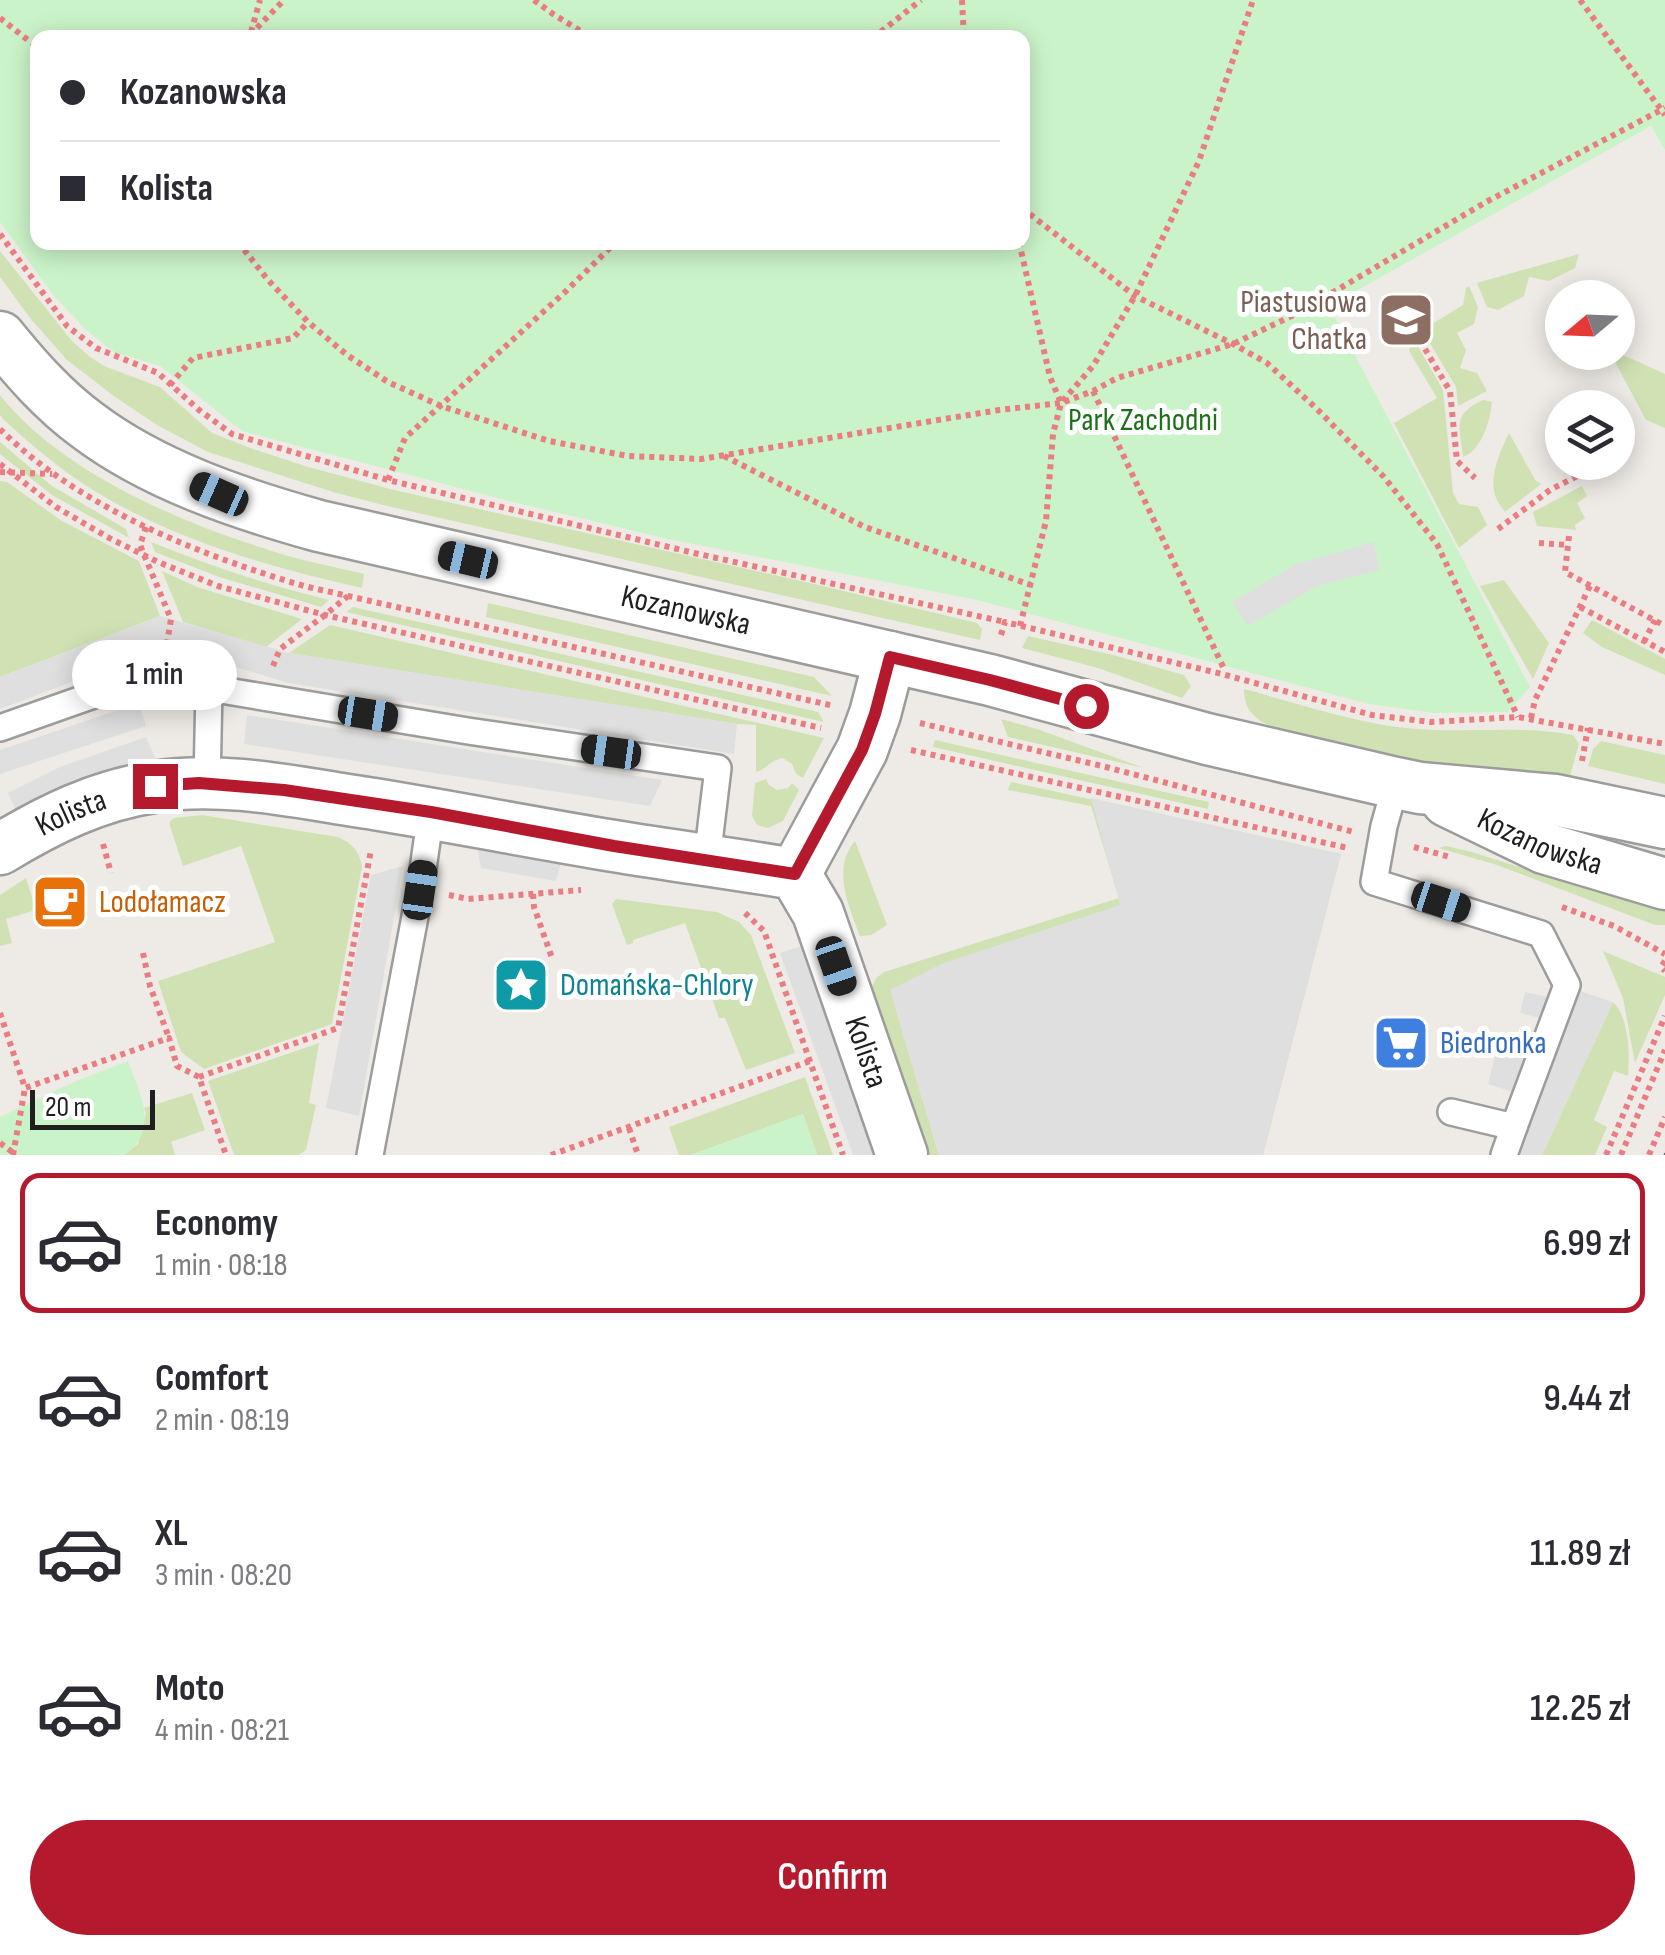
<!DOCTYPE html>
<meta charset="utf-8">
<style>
:root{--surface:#fff;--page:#f7f7f7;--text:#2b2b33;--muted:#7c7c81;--line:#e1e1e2;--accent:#b5192e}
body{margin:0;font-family:"Sofia Sans Condensed",sans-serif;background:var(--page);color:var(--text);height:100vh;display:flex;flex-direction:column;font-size:38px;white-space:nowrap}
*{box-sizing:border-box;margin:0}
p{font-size:32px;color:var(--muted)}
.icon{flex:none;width:55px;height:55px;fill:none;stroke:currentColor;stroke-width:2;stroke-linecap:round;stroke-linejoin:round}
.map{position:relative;height:1155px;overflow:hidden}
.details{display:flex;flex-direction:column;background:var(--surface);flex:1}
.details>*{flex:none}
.banner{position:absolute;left:30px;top:30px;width:1000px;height:220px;border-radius:20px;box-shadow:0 5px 25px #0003;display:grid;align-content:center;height:220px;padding:0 30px;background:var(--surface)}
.needle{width:65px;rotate:251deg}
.buttons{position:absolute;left:1545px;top:280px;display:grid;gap:20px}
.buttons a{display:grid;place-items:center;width:90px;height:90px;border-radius:50%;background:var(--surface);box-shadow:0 5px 25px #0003;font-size:50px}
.scale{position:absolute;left:30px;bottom:25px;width:125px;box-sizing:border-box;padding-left:10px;border:5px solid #1f1f1f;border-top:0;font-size:28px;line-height:35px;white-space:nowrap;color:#1f1f1f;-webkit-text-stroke:8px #fff;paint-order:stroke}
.end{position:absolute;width:45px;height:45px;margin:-22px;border:12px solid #b5192e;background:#fff;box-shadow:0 0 0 5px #fff}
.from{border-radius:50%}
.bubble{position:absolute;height:70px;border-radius:35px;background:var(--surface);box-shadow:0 5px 25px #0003;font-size:32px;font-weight:600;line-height:70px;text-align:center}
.car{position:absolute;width:30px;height:60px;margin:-30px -15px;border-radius:12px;box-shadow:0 0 8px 2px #0007;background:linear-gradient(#222 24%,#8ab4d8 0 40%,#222 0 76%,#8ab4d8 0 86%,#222 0)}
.banner b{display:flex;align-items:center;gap:35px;height:95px;font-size:38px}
.banner b+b{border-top:2px solid var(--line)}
.banner i{width:25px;height:25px;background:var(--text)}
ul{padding:18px 0 0;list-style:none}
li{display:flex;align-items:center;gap:30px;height:140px;margin:0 20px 15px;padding:0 10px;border:5px solid transparent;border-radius:20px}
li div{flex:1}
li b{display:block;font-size:38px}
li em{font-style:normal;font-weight:600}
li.current{border-color:var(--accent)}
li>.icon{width:90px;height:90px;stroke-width:1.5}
.cta{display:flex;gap:20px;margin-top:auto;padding:20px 30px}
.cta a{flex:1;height:115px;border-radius:60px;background:var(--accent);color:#fff;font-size:40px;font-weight:600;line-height:115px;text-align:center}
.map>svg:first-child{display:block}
.grass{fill:#d0e2b3}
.park{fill:#cbf3c9;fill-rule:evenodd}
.parking{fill:#dfdfdf}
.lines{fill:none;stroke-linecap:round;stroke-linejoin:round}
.service-casing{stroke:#9c9c9c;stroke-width:30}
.minor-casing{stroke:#9c9c9c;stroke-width:55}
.path{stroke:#e97d81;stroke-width:6;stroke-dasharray:5 5;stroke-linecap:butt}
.service{stroke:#fff;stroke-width:25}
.minor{stroke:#fff;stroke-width:50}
.tram{stroke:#6d6d6d;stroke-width:2.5}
.route{stroke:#b5192e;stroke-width:12}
.labels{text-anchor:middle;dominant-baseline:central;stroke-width:10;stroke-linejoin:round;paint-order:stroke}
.education-label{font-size:32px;fill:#785e54;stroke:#fff;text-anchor:end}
.park-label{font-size:32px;fill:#1e7119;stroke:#fff}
.street-label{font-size:32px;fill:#1f1f1f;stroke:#fff}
.food-label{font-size:32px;fill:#c56008;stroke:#fff;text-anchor:start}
.culture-label{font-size:32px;fill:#0d838f;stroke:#fff;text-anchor:start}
.shop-label{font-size:32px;fill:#366cbe;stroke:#fff;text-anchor:start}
</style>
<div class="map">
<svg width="1665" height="1155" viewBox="0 0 1665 1155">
<rect width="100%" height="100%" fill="#eeebe6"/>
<g class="grass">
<polygon points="0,251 72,341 90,357 104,366 160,387 212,433 253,449 305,466 394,490 819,585 977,623 982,629 980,640 387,506 333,492 208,452 157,425 115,397 67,360 30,318 0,277"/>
<polygon points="1579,254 1575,268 1549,281 1529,277 1524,296 1498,310 1487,307 1477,283"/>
<polygon points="1469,286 1478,307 1474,324 1457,333 1466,350 1460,368 1477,373 1487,391 1458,406 1456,387 1422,330 1463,305 1466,288"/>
<polygon points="1412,336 1443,390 1453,493 1459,504 1478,507 1487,525 1459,548 1394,423 1437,398 1409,351"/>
<polygon points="1621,354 1665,374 1665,428 1646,420 1613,358"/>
<path d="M0 395C59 470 176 521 266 549 298 560 331 566 364 574L362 588C265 566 166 538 82 483 54 464 29 443 4 420L0 415Z"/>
<path d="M1483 400 1492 402C1490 421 1482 450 1463 457 1460 426 1451 415 1483 400Z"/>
<path d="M1509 433 1536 481 1541 484 1505 512C1502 508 1498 503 1496 498 1488 478 1500 451 1509 433Z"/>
<polygon points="0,442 52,486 126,529 129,538 52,495 0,454"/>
<polygon points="0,481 7,482 62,521 139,561 160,616 0,677"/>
<polygon points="1582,486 1587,496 1577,503 1585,518 1575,525 1576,530 1537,526 1533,512"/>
<path d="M151 542C210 566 268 585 329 600L321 607 219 577 155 552Z"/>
<polygon points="162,571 197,587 302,619 266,647 183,622"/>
<polygon points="1504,580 1549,643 1533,679 1480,586"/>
<polygon points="488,603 814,677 832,696 486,617"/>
<polygon points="353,607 818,712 824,722 346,612"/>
<polygon points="1592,620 1665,659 1665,675 1602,647 1583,633"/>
<path d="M330 625 824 738 803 778 796 774 792 764 783 758C770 760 767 769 756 772V725L737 724 289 653Z"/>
<polygon points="1028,636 1113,655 1184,675 1191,686 1182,698 1098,668 1022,648"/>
<path d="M1244 689C1301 704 1359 725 1418 729 1470 733 1521 725 1573 735L1579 744 1570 776 1447 768 1274 728C1255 719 1244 711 1244 689Z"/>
<polygon points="1001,719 1037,729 1144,768 1008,737"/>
<polygon points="935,740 1209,802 1208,809 933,747"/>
<polygon points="1601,741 1665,755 1665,784 1588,766 1593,749"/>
<polygon points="766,779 769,785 777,790 788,788 792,783 799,790 783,821 768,828 757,825 752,816 755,783"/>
<polygon points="1011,782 1341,854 1263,1155 1124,904 896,1010 939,1155 924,1155 869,993 876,978 884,972 1119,898 1091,806 1008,790"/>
<path d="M202 815 338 837C352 843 360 852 362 867L332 1024 204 1069 181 1052 158 981 275 942 241 846 183 866 170 826V821L174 818Z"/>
<path d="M855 841 887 925 871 935 860 936C849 907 831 868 855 841Z"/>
<polygon points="1446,846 1472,852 1580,886 1665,910 1665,925 1655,925 1494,864 1438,848"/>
<polygon points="26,878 36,910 6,919 12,943 0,946 0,895"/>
<polygon points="616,899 717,912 739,922 751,935 795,1053 746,1070 725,1018 719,1018 685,923 633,940 633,943 627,945 612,904"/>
<polygon points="1603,951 1665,977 1665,995 1635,1063 1623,998"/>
<path d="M1613 1002C1629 1017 1630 1054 1628 1076L1614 1071 1594 1120 1607 1127 1595 1155H1542Z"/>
<polygon points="319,1043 309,1103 316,1105 306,1150 299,1155 234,1155 208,1081"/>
<polygon points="805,1077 833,1155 817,1155 803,1114 691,1155 679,1155 669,1127"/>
<polygon points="192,1093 205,1130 171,1142 175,1155 124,1155 138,1144 146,1113 144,1108"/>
</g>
<g class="park">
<path d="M0 0H1665V150L1651 126 1329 306 1530 687 1508 712 1434 713 1369 704 977 600 668 539 517 503 242 431 160 366 114 352 86 330 54 296 0 222ZM38 38H1022V242H38Z"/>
<path d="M128 1061C140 1095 161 1130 124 1155H0V1117L76 1081Z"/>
<polygon points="803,1114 817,1155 691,1155"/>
</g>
<g class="parking">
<polygon points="1374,542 1379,570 1317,586 1248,626 1232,602 1296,564"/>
<polygon points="160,616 289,653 737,724 734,754 288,683 167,646 0,709 0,677"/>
<polygon points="139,703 146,726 0,774 0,750"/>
<polygon points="247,715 662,780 650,806 244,744"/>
<polygon points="146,737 157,762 19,817 8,793 60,767"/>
<polygon points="1091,798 1341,854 1263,1155 939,1155 890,990 941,964 1120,905"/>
<polygon points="476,841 563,855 556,881 481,868"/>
<polygon points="403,866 359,1116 326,1108 371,875"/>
<polygon points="808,944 883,1155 853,1155 780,953"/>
<polygon points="1574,989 1613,1002 1542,1155 1509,1155 1532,1098 1488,1084 1499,1039 1527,1046 1533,1045 1547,1020 1520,1013 1525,992 1569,1002"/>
</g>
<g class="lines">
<g class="service-casing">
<g id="service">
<polyline points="0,728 159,672 209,688"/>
<polyline points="1396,783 1384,826 1374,882 1541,934 1567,985 1514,1127 1451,1112"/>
<polyline points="207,784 209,688 468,731 718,768 707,859"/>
<polyline points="370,1155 420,890 431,813"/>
<polyline points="1504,1155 1514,1127"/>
</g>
</g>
<g class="minor-casing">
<g id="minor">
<path id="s1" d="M0 337C26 369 53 400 87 425 153 475 240 504 319 526L990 680 1207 739 1396 783 1420 788 1555 800 1665 823"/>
<path id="s2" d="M1447 801 1544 848 1665 884"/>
<path id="s3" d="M0 849C48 820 98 795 154 787 225 775 304 794 374 804 454 817 534 833 614 846 675 856 735 864 795 874L818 913 902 1155"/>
<polyline points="795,874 862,750 875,714 890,657"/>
</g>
</g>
<g class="path">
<polyline points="534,0 553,14 592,38"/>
<polyline points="962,0 964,38"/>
<polyline points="1580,0 1665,115"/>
<polyline points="0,18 38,48"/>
<polyline points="251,32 260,0"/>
<polyline points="250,35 284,0"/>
<polyline points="873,38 921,0"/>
<polyline points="1022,208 1135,296 1233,344 1267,363 1317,409 1384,477 1437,544 1518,717"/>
<polyline points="0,234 67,326 96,348 158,373 199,410 232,434 388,480 694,553 1005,622"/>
<polyline points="238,242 268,280 308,322 347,355 388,382 441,406 549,441 628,456 701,459 999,410 1061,403 1093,391 1117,378 1233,344 1298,313 1486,202 1665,108"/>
<polyline points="1019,242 1050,377 1061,403"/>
<polyline points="1425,349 1450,391 1457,461 1475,478"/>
<polyline points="170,385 193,358 293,338 308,322"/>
<polyline points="1093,391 1225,671"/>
<path d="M0 429C78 507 199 555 304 586L834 706"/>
<polyline points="724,456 865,527 1031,585"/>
<polyline points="0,464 56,507 111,539 158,562 218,586 325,615 821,728"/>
<polyline points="0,472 52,474"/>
<polyline points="388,480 405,438 565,292 616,242"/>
<polyline points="146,527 140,545 171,619 167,644"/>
<polyline points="1498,529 1550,490 1579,475 1583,462"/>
<polyline points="1569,536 1565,572 1665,626"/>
<polyline points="1539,543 1568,545"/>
<polyline points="1580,607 1665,652"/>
<polyline points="1020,626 1046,521 1053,434 1061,403 1093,366 1135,296 1199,161 1253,0"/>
<polyline points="1001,635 1005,622 1222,674 1372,715 1431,722 1518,717 1665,744"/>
<polyline points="1644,642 1655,620"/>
<polyline points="273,666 280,649 325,615 348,596"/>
<polyline points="1531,718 1535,700 1590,586"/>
<polyline points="920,723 1102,766 1354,832"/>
<polyline points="911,750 1348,848"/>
<polyline points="1582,761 1588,728"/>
<polyline points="103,844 111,873"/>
<polyline points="1414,847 1450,857"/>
<polyline points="533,894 534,907 552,958"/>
<polyline points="449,895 468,899 581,890"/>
<polyline points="1562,907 1614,926 1665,954"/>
<polyline points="745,913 764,931 843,1155"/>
<polyline points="143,953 150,986 169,1038"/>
<polyline points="1665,961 1661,967 1665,971"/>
<polyline points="0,1013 25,1088 169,1038 177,1066 199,1077 226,1155"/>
<polyline points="199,1077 338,1028 371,850"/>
<polyline points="629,1128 638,1155"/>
<polyline points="0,1143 15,1154"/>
<polyline points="13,1155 25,1088"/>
<polyline points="551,1155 810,1061"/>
<polyline points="1606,1155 1665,1016"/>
<polyline points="1621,1155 1665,1050"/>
<polyline points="1649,1155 1665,1117"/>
</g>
<use href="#service" class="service"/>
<use href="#minor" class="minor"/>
<polyline class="tram" points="1665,1155 1665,1154"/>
</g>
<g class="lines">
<polyline class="route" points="155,786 199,783 284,790 431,812 614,846 795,874 862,750 875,714 890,657 990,680 1086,706"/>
</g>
<defs>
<g id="school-square" transform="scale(2.875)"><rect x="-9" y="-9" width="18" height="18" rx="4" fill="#8d6e63" stroke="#fff"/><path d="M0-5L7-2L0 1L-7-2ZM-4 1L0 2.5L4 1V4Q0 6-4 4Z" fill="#fff"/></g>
<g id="cafe-square" transform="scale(2.875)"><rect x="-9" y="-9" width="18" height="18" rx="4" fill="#e8710a" stroke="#fff"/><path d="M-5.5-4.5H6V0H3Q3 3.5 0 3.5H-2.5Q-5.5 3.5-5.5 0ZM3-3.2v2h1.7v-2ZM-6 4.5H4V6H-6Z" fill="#fff"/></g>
<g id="sight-square" transform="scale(2.875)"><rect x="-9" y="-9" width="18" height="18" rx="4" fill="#0f9aa8" stroke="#fff"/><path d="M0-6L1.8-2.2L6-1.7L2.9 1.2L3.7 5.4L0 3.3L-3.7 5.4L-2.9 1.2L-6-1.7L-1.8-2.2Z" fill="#fff"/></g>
<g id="supermarket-square" transform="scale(2.875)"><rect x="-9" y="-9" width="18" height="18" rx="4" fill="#3f7fe0" stroke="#fff"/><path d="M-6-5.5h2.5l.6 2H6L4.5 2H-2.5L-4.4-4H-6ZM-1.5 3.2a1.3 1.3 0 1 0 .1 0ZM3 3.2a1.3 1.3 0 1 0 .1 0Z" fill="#fff"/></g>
</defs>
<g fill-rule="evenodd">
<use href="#school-square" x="1406" y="320"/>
<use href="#cafe-square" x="60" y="902"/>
<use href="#sight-square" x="521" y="985"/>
<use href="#supermarket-square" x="1401" y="1043"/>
</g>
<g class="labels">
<g class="education-label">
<text x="1367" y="302">Piastusiowa<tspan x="1367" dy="37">Chatka</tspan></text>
</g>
<g class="park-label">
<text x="1143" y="420">Park Zachodni</text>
</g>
<g class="street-label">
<text stroke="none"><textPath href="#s1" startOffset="755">Kozanowska</textPath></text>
<text stroke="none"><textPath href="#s3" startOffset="80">Kolista</textPath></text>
<text stroke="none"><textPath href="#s2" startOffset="102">Kozanowska</textPath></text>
<text stroke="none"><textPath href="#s3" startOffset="1008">Kolista</textPath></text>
</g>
<g class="food-label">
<text x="99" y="902">Lodołamacz</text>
</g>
<g class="culture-label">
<text x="560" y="985">Domańska-Chlory</text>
</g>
<g class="shop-label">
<text x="1440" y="1043">Biedronka</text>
</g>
</g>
</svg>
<div class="buttons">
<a><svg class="needle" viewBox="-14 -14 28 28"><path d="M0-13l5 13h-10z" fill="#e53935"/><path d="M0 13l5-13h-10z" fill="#7c7c81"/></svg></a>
<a><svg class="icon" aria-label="layers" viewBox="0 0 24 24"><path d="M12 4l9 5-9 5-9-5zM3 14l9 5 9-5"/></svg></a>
</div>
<div class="scale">20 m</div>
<i class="end from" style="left:1086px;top:706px"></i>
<i class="end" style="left:155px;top:786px"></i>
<div class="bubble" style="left:72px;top:640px;width:165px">1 min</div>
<i class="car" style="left:219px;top:494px;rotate:294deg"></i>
<i class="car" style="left:468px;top:560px;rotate:283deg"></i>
<i class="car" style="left:368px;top:714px;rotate:99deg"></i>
<i class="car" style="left:611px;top:752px;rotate:278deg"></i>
<i class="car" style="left:420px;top:890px;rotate:8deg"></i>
<i class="car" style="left:1441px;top:902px;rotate:108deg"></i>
<i class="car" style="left:836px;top:966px;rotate:161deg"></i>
<div class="banner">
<b><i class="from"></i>Kozanowska</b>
<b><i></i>Kolista</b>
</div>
</div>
<section class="details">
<ul>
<li class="current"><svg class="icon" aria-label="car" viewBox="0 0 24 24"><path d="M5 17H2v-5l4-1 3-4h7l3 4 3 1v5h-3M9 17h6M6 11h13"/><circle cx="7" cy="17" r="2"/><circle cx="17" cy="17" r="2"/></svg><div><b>Economy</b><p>1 min · 08:18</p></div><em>6.99 zł</em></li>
<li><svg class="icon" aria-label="car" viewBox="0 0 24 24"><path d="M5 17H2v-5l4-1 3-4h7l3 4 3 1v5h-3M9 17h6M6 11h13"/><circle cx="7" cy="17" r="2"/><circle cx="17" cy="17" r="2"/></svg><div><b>Comfort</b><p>2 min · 08:19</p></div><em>9.44 zł</em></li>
<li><svg class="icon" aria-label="car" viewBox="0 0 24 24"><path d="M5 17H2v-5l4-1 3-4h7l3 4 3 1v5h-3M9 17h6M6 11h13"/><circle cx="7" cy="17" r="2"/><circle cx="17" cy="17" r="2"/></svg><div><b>XL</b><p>3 min · 08:20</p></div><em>11.89 zł</em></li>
<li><svg class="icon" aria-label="car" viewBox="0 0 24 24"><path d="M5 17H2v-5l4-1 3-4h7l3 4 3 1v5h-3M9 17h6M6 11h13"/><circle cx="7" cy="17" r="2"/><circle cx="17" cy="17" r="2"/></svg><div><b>Moto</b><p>4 min · 08:21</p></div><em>12.25 zł</em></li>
</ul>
<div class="cta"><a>Confirm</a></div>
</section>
